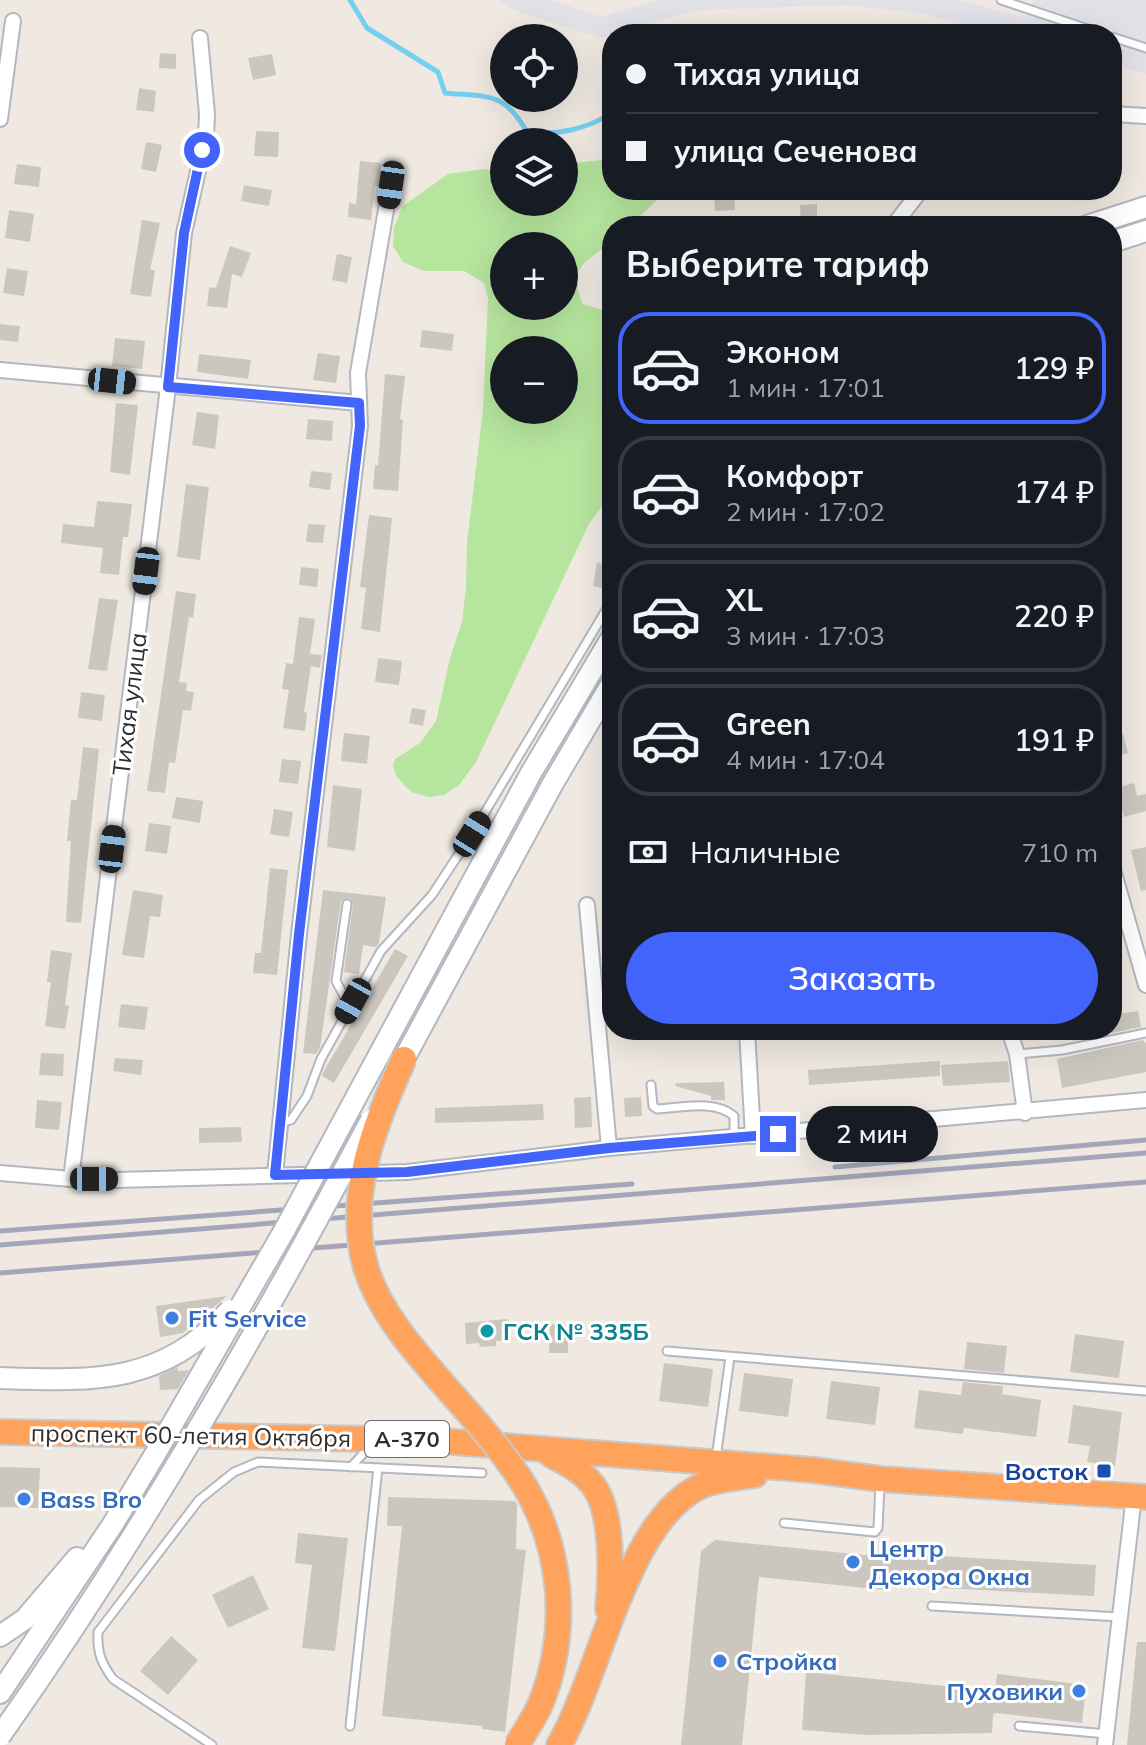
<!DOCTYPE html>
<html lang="ru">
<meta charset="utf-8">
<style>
:root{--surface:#171b24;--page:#20242c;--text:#f1f3f6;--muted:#9ea1a6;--line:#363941;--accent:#4264fb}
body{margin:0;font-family:Mulish,sans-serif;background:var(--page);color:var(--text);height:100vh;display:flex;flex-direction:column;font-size:30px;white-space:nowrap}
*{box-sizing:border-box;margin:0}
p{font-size:26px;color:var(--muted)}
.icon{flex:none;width:44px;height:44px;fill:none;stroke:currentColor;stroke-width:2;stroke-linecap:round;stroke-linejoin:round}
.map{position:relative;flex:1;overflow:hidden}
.details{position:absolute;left:602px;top:216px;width:520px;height:824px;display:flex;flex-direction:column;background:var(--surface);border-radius:32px;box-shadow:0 8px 32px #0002}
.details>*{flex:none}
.hud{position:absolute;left:602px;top:24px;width:520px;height:176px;border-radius:32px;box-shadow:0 8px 32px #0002;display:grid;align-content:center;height:176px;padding:0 24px;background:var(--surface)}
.controls{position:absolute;left:490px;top:24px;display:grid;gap:16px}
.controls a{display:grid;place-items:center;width:88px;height:88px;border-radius:50%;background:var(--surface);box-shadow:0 8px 32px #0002;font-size:40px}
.end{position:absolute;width:36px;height:36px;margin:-18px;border:10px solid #4264fb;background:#fff;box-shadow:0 0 0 4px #fff}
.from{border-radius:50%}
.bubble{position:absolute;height:56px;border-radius:28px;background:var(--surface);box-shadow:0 8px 32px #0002;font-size:26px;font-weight:600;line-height:56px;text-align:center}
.car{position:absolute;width:24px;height:48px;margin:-24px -12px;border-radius:10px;box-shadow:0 0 6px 2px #0007;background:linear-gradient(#222 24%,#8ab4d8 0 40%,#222 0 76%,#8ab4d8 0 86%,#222 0)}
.hud b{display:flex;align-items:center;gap:28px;height:76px;font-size:30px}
.hud b+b{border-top:2px solid var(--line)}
.hud i{width:20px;height:20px;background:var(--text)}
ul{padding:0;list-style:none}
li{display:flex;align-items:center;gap:24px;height:112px;margin:0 16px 12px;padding:0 8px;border:4px solid var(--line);border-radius:32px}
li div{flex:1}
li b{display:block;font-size:30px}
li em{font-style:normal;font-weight:600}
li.current{border-color:var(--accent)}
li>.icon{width:72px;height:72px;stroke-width:1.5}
h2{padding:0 24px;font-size:36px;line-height:96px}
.pay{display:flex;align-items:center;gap:20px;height:88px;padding:0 24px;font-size:30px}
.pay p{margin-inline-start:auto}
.cta{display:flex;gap:16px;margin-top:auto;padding:16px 24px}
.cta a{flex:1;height:92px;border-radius:48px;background:var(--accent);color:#fff;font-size:32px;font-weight:600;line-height:92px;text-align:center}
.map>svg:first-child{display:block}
.industrial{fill:#e3e1e8}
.green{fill:#b6e59e;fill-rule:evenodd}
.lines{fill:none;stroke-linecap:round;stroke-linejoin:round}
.stream{stroke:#75cff0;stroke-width:5}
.building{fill:#cbc7bf}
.lane-casing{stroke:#b4b7c1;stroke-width:11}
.street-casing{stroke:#b4b7c1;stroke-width:18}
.secondary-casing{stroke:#b4b7c1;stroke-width:24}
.highway-casing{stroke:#c9c9c9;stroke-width:28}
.lane{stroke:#fff;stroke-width:7}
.street{stroke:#fff;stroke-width:14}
.secondary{stroke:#fff;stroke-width:20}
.highway{stroke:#ffa35c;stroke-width:24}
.rail{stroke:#a3a6b8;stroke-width:5}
.secondary-bridge-casing{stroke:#b4b7c1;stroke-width:24;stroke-linecap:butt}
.highway-bridge-casing{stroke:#c9c9c9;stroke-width:28;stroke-linecap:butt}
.secondary-bridge{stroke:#fff;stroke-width:20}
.highway-bridge{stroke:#ffa35c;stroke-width:24}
.route{stroke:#4264fb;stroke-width:10}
.shop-dot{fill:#3f7fe0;stroke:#fff;stroke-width:3}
.culture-dot{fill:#0f9aa8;stroke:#fff;stroke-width:3}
.transit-dot{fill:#1a4fb4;stroke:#fff;stroke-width:3}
.labels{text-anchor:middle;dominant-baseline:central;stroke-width:6;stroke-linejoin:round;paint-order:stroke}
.shield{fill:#fff;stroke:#6d6d6d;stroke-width:2}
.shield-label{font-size:22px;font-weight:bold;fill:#2e2e2e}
.street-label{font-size:24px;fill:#2e2e2e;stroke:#fff}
.shop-label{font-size:24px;font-weight:bold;fill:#366cbe;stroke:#fff;text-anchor:start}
.culture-label{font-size:24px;font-weight:bold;fill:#0d838f;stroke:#fff;text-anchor:start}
.transit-label{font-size:24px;font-weight:bold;fill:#164399;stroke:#fff;text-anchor:end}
</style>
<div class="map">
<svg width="1146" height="1745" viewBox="0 0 1146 1745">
<rect width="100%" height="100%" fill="#efe9e1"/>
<polygon class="industrial" points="496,0 552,0 601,17 657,0 959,0 1025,18 1034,0 1146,0 1146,74 1112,65 1112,34 996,34 919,13 848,5 697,10 601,38 519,12"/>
<path class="green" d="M612 159V190H667L630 226H612V242C584 263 567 267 583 304L612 313V492L589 524 476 762 459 785 444 795 429 797 412 792 406 787 396 775 393 765 395 759 420 743 436 721 450 658 462 622 466 587 467 543 483 409 488 298 484 283 464 271H424L403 262 393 246 394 227 403 206 448 174 484 169 504 173V202H564V164ZM504 246H564V306H504ZM504 350H564V410H504Z"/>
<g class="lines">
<path class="stream" d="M350 0 367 28 438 72 445 93C487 97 504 91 527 132 556 136 587 129 612 113"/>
</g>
<g class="building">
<polygon points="160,53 176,54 176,69 159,68"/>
<polygon points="272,54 276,75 253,80 248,58"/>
<polygon points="139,88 156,91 154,112 136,110"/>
<polygon points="256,131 279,132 278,157 254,156"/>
<polygon points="146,142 162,145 156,172 141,169"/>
<polygon points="360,161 381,163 379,186 375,186 371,220 348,217 349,203 356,204"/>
<polygon points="17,164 41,167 39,187 14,184"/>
<polygon points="244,185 272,190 269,206 241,201"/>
<polygon points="714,190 734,190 735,210 715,211"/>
<polygon points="817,204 817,226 801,226 800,205"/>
<polygon points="9,210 34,214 30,242 5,238"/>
<polygon points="142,220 160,223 150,270 155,270 151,297 130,294"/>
<polygon points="230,246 251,253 242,277 232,274 227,308 207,306 209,287 216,288"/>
<polygon points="337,254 352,257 347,283 332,280"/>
<polygon points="7,268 28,271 24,296 3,293"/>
<polygon points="0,324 20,326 18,342 0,340"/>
<polygon points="422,330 454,334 452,351 420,347"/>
<polygon points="115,338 145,341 142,369 112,366"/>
<polygon points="318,353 340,356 336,383 313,380"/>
<polygon points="199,354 251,360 248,379 197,372"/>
<polygon points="385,374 405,376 400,419 403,420 398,491 373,489 375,465 378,465"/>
<polygon points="116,403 138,405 130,475 110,472"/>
<polygon points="197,412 219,415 215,449 192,445"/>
<polygon points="308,419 333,421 332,441 306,439"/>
<polygon points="311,471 332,473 330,490 309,487"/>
<polygon points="186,484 209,487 200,560 177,557"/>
<polygon points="97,501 132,504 128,537 123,537 119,575 100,573 103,548 61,543 63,524 94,527"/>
<polygon points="369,515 392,518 380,632 361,629 366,588 360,587"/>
<polygon points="308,524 325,525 323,543 306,542"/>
<polygon points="597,563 612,565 612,581 609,581 607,589 593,586"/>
<polygon points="301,567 319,569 317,587 299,585"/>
<polygon points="176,591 196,594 193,618 189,617 179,682 187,683 186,691 194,692 191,711 183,710 175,763 169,762 165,793 147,791"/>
<polygon points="99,598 118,600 107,671 88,669"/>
<polygon points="299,617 315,619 310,654 322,655 320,668 311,666 304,712 307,713 305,731 283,728 289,690 282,689 286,663 293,664"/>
<polygon points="378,658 402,661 399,685 375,682"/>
<polygon points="81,692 105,695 102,721 78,718"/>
<polygon points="412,708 426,710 423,726 409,723"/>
<polygon points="344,733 370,736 367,764 341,761"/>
<polygon points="1123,734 1128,753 1112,757 1112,737"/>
<polygon points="83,747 99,749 81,923 66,922 71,841 67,841 71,800 77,800"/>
<polygon points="282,759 301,761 298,784 279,782"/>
<polygon points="1134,783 1137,796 1146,794 1146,811 1124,817 1116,788"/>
<polygon points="333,785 362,789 355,851 327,847"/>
<polygon points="176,797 203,801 200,823 172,818"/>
<polygon points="274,809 293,812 289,837 270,834"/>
<polygon points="149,823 171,826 167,854 145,851"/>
<polygon points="1146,847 1146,890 1141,891 1131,850"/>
<polygon points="270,868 288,870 277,975 253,973 255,953 261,953"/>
<polygon points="133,890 163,895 160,917 150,916 144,958 122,955"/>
<polygon points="323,890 386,897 379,943 376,947 363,945 359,974 344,972 353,904 349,898 341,901 320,1048 316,1054 303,1053"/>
<polygon points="395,949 408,956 334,1083 322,1076 324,1071"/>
<polygon points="51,950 72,953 65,1005 69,1006 65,1029 45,1026 51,982 47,982"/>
<polygon points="121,1004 148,1007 145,1030 118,1027"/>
<polygon points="1138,1011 1141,1027 1073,1041 1071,1030 1112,1030 1112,1015"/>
<polygon points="1143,1040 1146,1043 1146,1072 1062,1088 1057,1059"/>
<polygon points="41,1053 64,1054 63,1076 39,1075"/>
<polygon points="115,1058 143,1060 141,1075 113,1071"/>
<polygon points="940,1061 940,1076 809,1085 808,1070"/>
<polygon points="1008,1061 1010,1082 943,1086 941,1065"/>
<polygon points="724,1082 725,1100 711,1100 711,1096 675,1086 676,1083"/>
<polygon points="591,1097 592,1127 575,1128 574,1098"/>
<polygon points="641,1097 642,1116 625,1117 624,1098"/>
<polygon points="37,1100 62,1102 59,1130 35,1128"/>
<polygon points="543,1104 544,1120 435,1123 435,1108"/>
<polygon points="241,1127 242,1142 199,1143 199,1128"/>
<polygon points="227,1296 183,1333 160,1337 156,1306"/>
<polygon points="507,1319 509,1340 496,1341 496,1346 480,1347 479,1343 466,1344 465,1323"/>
<polygon points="550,1324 568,1325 568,1353 549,1353"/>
<polygon points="1075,1334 1124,1341 1119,1378 1070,1372"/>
<polygon points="967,1342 1007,1346 1004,1373 964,1369"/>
<polygon points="664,1363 713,1369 708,1407 659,1401"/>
<polygon points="177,1367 178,1371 189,1370 178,1389 160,1390 159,1376"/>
<polygon points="744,1373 793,1379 788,1417 739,1411"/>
<polygon points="831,1381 880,1387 875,1425 826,1419"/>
<polygon points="963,1382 1003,1386 1002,1394 1041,1400 1036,1437 964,1428 963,1434 914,1428 919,1390 961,1395"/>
<polygon points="1073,1405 1122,1412 1115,1466 1087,1462 1090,1446 1068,1443"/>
<polygon points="0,1467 40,1468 38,1508 0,1507"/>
<polygon points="388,1497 515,1501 517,1504 516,1549 526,1550 505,1732 482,1729 482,1726 382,1716 402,1526 387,1526"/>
<polygon points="298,1533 348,1538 335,1651 302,1648 312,1565 295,1563"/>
<polygon points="715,1540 904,1559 905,1554 1096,1565 1094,1596 885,1585 884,1590 759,1577 742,1745 681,1745 701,1551"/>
<polygon points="253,1575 269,1609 228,1628 212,1595"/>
<polygon points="171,1636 198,1660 168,1695 140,1671"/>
<polygon points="1137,1642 1146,1642 1146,1745 1127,1745"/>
<polygon points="806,1672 995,1691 997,1674 1086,1685 1082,1723 996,1713 993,1715 992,1733 867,1735 802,1730"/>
</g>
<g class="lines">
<g class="lane-casing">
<g id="lane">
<polyline points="1001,0 1103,34"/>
<polyline points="1112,37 1146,48"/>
<polyline points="347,904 336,981 344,996 353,1001"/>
<polyline points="1018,1054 1062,1050 1146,1033"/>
<path d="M651 1085 653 1106 657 1109C681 1108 714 1099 734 1116V1136"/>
<polyline points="282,1122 291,1120 307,1096 321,1059 381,951 432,895 472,834 612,600"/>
<polyline points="667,1351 1146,1391"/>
<polyline points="716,1458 730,1357"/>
<polyline points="351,1467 372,1444"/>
<polyline points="784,1523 875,1532 878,1528 880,1485"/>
<polyline points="932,1606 1120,1617"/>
<polyline points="350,1726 378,1468"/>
<polyline points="1019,1726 1107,1734"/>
<path d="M212 1745 113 1679C101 1663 97 1652 98 1632L199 1500 234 1472 258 1462 482 1473"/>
</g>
</g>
<g class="street-casing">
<g id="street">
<polyline points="1112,114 1146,116"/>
<polyline points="0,119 13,21"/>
<polyline points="893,226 921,190"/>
<polyline points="0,370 359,403"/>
<polyline points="1112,866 1146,985"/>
<polyline points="587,905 609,1148"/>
<polyline points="747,1030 753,1136"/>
<polyline points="1009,1030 1017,1054 1025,1113"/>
<polyline points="0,1173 71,1179 117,1180 407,1172 609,1148 1146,1100"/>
<polyline points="275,1175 299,934 360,426 358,373 393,169"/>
<polyline points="71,1179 168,387 184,233 206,136 207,114 200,38"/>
<polyline points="1105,1745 1134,1496"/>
</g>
</g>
<g class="secondary-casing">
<g id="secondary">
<polyline points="1087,226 1146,207"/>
<polyline points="1112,242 1146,231"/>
<polyline points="404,1059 552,785 612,683"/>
<polyline points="0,1636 25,1619 77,1558"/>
<polyline points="0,1693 113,1524 154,1456"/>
</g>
</g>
<g class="highway-casing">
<g id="highway">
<polyline points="0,1432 428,1440 813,1470 880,1479 1146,1497"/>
<path d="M551 1455C566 1463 581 1470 592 1484 614 1510 611 1577 608 1609"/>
<path d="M559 1745C600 1676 626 1520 701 1486 717 1479 738 1478 755 1475"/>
</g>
</g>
<use href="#lane" class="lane"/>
<use href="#street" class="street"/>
<use href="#secondary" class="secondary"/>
<use href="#highway" class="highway"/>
<g class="rail">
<polyline points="835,1167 1146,1140"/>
<polyline points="0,1231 632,1184"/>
<polyline points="0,1245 1146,1153"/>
<polyline points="0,1273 1146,1182"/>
</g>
<g class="secondary-bridge-casing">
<g id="secondary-bridge">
<path d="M0 1378C94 1381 161 1385 230 1310"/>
<polyline points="154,1456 284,1231 531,773 612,637"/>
<path d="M0 1736C139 1539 258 1332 371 1120"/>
</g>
</g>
<g class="highway-bridge-casing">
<path id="highway-bridge" d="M404 1059C375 1124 345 1196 366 1268 381 1316 419 1356 451 1393 475 1420 499 1447 519 1477 563 1544 570 1629 541 1703 535 1717 525 1731 517 1745"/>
</g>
<use href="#secondary-bridge" class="secondary-bridge"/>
<use href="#highway-bridge" class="highway-bridge"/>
</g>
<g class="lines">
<polyline class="route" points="202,150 184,233 168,387 359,403 360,426 299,934 275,1175 407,1172 609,1148 778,1134"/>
</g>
<g class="shop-dot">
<circle cx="172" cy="1318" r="8"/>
<circle cx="24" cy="1499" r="8"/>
<circle cx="853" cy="1562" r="8"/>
<circle cx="720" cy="1661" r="8"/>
<circle cx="1079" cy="1691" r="8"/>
</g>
<circle class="culture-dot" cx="487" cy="1331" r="8"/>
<rect class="transit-dot" x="1096" y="1463" width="16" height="16" rx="4"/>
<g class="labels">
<rect class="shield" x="365" y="1421" width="84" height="36" rx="6"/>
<g class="shield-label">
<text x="407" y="1439">А-370</text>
</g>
<g class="street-label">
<text transform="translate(129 704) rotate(-83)">Тихая улица</text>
<text transform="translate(191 1435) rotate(1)">проспект 60-летия Октября</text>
</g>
<g class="shop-label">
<text x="188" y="1318">Fit Service</text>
<text x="40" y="1499">Bass Bro</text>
<text x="869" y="1548">Центр<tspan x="869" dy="28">Декора Окна</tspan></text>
<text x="736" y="1661">Стройка</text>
<text x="1063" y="1691" text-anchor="end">Пуховики</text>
</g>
<g class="culture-label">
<text x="503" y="1331">ГСК № 335Б</text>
</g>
<g class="transit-label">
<text x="1088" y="1471">Восток</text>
</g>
</g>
</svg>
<div class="controls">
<a><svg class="icon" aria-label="locate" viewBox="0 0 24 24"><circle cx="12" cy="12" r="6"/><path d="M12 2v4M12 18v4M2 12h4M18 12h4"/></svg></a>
<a><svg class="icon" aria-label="layers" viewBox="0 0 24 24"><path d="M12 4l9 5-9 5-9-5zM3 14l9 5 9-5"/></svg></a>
<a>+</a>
<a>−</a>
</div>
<i class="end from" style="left:202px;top:150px"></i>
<i class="end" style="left:778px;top:1134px"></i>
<div class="bubble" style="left:806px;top:1106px;width:132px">2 мин</div>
<i class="car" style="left:391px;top:185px;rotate:188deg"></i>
<i class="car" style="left:112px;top:381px;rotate:96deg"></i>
<i class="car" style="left:146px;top:571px;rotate:187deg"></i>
<i class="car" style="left:472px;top:834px;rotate:32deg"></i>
<i class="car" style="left:112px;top:849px;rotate:7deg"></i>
<i class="car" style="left:353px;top:1001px;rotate:209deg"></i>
<i class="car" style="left:94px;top:1179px;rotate:90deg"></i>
<div class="hud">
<b><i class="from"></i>Тихая улица</b>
<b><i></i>улица Сеченова</b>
</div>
<section class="details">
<h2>Выберите тариф</h2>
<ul>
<li class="current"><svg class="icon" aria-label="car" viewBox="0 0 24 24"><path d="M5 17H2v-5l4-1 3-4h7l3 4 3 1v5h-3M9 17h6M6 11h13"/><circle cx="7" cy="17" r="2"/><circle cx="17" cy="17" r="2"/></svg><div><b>Эконом</b><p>1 мин · 17:01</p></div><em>129 ₽</em></li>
<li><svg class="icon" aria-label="car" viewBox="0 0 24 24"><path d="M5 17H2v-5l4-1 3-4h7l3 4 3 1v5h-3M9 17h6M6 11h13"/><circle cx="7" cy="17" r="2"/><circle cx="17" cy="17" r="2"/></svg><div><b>Комфорт</b><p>2 мин · 17:02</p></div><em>174 ₽</em></li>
<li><svg class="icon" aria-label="car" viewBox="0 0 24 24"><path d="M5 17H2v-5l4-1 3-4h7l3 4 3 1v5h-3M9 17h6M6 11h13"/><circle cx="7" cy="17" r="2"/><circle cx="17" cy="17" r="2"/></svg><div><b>XL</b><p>3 мин · 17:03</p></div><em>220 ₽</em></li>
<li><svg class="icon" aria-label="car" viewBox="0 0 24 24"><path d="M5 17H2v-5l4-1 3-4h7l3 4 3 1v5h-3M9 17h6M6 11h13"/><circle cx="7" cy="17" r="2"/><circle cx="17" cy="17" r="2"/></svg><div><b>Green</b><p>4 мин · 17:04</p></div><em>191 ₽</em></li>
</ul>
<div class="pay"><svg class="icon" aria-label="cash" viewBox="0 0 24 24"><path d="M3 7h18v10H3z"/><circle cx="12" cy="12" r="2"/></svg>Наличные<p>710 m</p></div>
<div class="cta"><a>Заказать</a></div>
</section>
</div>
